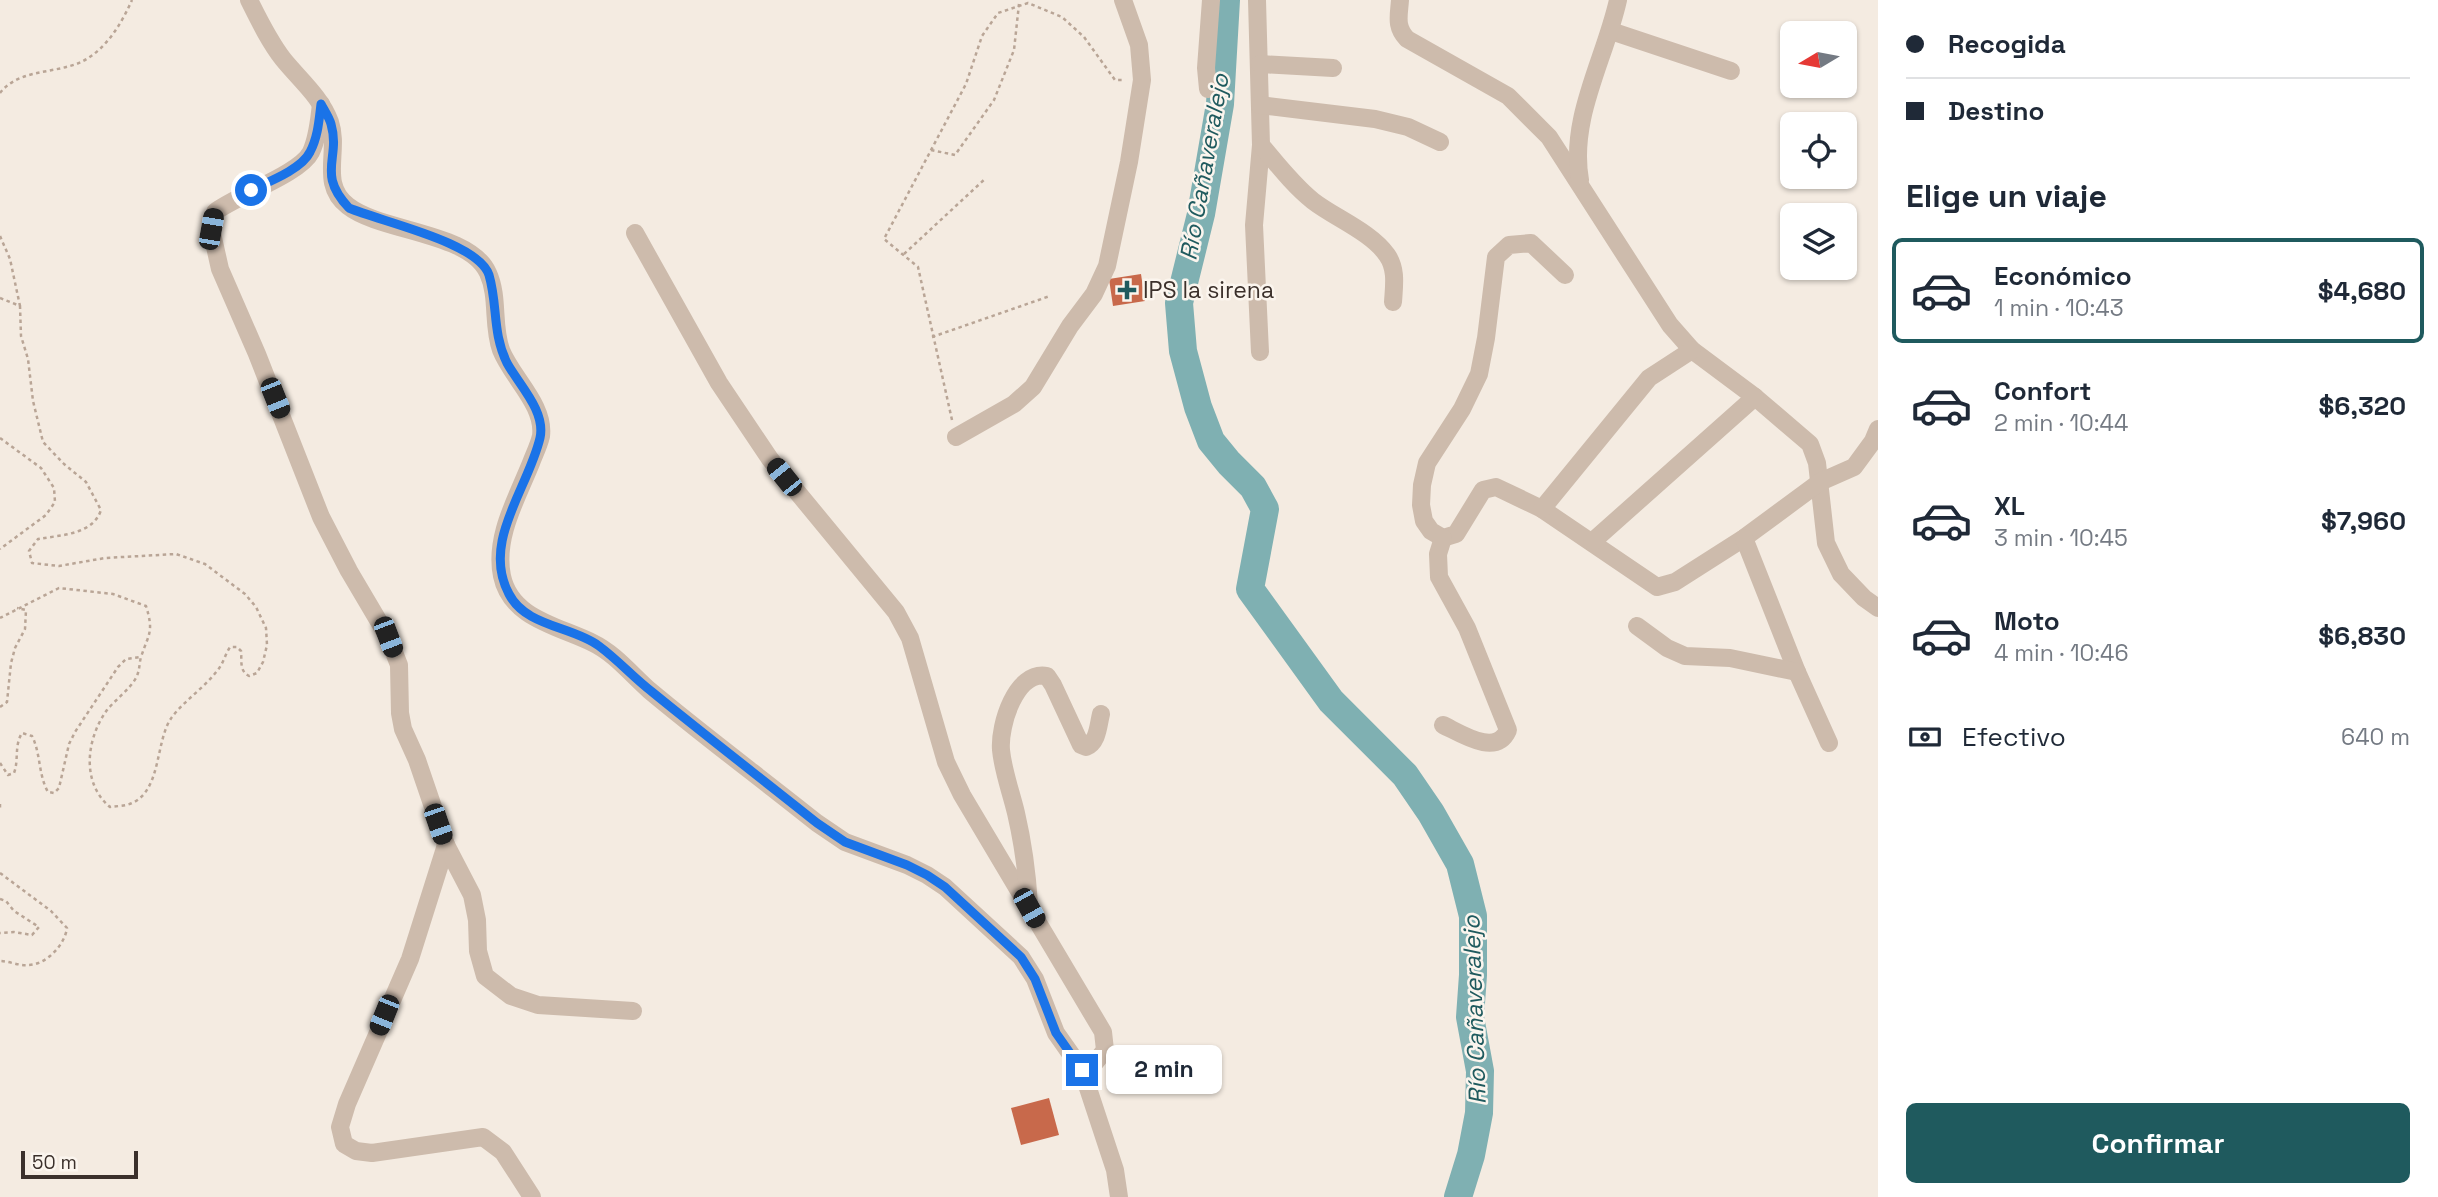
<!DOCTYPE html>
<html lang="es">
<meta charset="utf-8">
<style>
:root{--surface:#fff;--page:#f6f6f7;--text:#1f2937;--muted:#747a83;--line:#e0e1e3;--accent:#1f5a5e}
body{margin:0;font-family:"Space Grotesk",sans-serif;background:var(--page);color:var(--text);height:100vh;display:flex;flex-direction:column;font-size:26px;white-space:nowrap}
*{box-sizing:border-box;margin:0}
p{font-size:23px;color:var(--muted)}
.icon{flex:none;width:38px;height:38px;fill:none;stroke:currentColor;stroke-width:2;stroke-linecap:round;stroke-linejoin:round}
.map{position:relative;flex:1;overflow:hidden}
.details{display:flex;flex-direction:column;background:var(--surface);width:560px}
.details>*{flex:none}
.banner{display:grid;align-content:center;height:154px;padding:0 28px;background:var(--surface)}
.needle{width:46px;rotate:260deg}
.tools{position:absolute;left:1780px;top:21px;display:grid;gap:14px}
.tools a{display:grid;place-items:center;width:77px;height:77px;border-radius:10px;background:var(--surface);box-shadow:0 2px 5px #0004;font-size:35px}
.scale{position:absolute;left:21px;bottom:18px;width:117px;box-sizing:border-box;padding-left:7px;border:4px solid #3b302b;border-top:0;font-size:19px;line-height:24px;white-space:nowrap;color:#3b302b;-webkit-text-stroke:5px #fbf5ee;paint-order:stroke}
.end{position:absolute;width:32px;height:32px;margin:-16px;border:9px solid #1a73e8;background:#fff;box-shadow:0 0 0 4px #fff}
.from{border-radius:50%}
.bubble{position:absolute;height:49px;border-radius:10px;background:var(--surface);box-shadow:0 2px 5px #0004;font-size:23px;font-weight:800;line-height:49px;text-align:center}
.car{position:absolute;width:21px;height:42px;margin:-21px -10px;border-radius:9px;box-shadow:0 0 5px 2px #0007;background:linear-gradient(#222 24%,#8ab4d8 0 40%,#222 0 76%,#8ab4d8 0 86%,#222 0)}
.banner b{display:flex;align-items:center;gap:24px;height:66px;font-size:26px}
.banner b+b{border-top:2px solid var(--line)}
.banner i{width:18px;height:18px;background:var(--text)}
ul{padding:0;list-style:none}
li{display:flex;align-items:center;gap:21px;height:105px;margin:0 14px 10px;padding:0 14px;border:4px solid transparent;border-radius:10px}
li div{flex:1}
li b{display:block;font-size:26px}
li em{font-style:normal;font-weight:800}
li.current{border-color:var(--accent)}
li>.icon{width:63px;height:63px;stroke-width:1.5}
h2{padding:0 28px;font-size:32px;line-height:84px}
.pay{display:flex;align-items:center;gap:18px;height:77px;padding:0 28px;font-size:26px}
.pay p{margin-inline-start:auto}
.primary-button{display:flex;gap:14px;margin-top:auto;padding:14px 28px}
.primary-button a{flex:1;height:80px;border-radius:10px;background:var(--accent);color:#fff;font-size:28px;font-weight:800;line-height:80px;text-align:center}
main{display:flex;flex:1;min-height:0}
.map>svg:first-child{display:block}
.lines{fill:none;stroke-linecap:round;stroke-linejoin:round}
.river{stroke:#7fb0b2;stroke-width:28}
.building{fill:#c8694b}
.path{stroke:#b9a596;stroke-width:2.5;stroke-dasharray:3.5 3.5;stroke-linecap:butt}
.minor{stroke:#cdbbac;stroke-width:18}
.route{stroke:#1a73e8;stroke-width:9}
.poi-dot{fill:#1f5a5e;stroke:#fbf5ee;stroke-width:2.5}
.labels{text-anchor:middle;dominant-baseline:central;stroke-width:5;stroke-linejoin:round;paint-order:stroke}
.poi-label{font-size:23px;fill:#3b302b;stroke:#fbf5ee;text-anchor:start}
.water-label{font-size:24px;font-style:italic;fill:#1f5a5e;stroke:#fbf5ee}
</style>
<main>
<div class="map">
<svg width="1878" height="1197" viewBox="0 0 1878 1197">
<rect width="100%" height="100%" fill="#f4ebe1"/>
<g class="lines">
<polyline class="river" points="1226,0 1220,104 1201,214 1179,303 1183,351 1198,407 1211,441 1229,463 1253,487 1265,509 1250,589 1331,701 1405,775 1431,813 1460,864 1473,916 1473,975 1470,1017 1480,1071 1479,1113 1471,1155 1458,1197"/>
</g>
<g class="building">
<polygon points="1141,274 1145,301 1113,306 1109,279"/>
<polygon points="1049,1098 1059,1135 1021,1145 1011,1108"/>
</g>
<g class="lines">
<g class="path">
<path d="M0 93C16 72 46 73 70 66 101 58 120 27 132 0"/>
<polyline points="931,150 955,155 994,100 1014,50 1019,4"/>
<polyline points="0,236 10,259 20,306"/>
<polyline points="904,254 986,178"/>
<path d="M0 298 20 306 21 336 28 359 33 401 43 442 64 464 86 482 101 510C93 535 60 535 38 539L29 551 32 563 59 566 105 558 176 554 205 564 245 594 256 607 266 628 267 645 263 662 257 673 249 676C239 671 242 660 241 651L237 647H230C225 655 223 664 217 671 204 688 185 700 172 717 155 740 162 790 132 803 126 806 117 806 110 807 81 783 86 739 107 710 116 699 129 690 136 678 140 670 139 664 141 657 149 633 154 632 146 606L113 594 59 588 0 618"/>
<polyline points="932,337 1050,296"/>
<polyline points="952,420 918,267 884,239 966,84 982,36 998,13 1028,3 1062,17 1084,37 1115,80 1125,80"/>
<polyline points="0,438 41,468 54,488 55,502 46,515 0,549"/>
<polyline points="0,707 7,702 11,663 15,648 25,629 26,610 17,608"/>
<path d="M0 763 8 775 14 773C19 760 14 746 22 733L32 736C41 754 38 774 48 792L54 793 59 788 69 744 75 732 118 667 126 659 141 657"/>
<polyline points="0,804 0,809"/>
<path d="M0 873 51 911 67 928C65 944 47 965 28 965 19 966 9 961 0 961"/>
<polyline points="0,899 6,901 14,911 39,927 32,935 14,932 0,933"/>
</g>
<g class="minor">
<path d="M249 0C259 20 269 41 283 59 299 79 321 97 330 122 340 151 319 184 348 206 381 232 470 232 488 273 499 297 492 325 501 350 512 378 545 405 541 436 539 445 534 455 531 463 517 498 494 537 502 576 511 619 559 626 593 643 614 653 631 674 649 690 704 736 762 779 817 823L845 842 907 865 927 875 945 887 1021 957 1035 979 1056 1033 1082 1070 1115 1170 1119 1197"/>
<polyline points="1257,0 1261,145 1254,225 1260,352"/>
<path d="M1400 0C1399 16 1395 26 1407 39L1508 96 1549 137 1670 325 1692 350 1755 397 1810 444 1817 463 1826 543 1841 574 1864 598 1878 608"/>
<polyline points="1611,31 1731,71"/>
<polyline points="1260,64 1333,68"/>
<polyline points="1208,89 1206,68 1211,0"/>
<path d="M321 104C319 120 318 137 311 152 300 174 237 195 215 212L211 229 220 269 257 354 321 517 349 571 388 637 399 665 400 713 403 729 417 760 446 845 410 959 347 1104 340 1127 344 1144 356 1151 372 1153 483 1137 503 1152 532 1197"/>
<polyline points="1260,105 1375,119 1408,127 1440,142"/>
<path d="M1261 145C1277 164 1293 185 1313 201 1335 218 1371 232 1387 255 1397 269 1394 286 1393 302"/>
<path d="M1580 180C1569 118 1605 59 1618 0"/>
<polyline points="635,233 719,383 770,459 896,612 910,638 946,762 962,795 1103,1032 1105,1050 1094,1064 1082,1070"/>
<polyline points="1565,275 1531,243 1509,245 1496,257 1486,338 1479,374 1462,409 1427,463 1422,485 1421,505 1424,521 1431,531 1443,538 1456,534 1483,490 1496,487 1542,509 1657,587 1675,582 1744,538 1820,482 1854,467 1873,441 1878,429"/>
<polyline points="956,437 1014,404 1033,387 1070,326 1094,294 1107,266 1129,162 1142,80 1139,45 1123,0"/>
<polyline points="1542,509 1649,378 1692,350"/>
<path d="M1443 538 1438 554 1439 577 1467 628 1508 730C1496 757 1462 734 1443 725"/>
<polyline points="1744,538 1797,672 1829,743"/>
<polyline points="1592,542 1755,397"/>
<polyline points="1637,626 1667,648 1685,656 1730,658 1797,672"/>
<polyline points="446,845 472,895 477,920 478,951 485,976 511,996 538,1005 633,1011"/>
<path d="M1029 904C1027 873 1023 843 1016 813 1011 792 1003 771 1001 750 999 725 1016 670 1047 676L1053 685 1081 745 1086 747C1098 742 1098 726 1101 714"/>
</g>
</g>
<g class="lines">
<path class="route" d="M251 190C268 182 302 169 310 152 318 137 319 120 321 104 324 110 329 117 331 124 341 159 316 173 349 208 382 222 478 242 489 275 498 306 492 332 507 363 519 385 546 411 540 438 528 489 481 542 509 594 526 627 572 626 599 646 618 660 633 677 651 691 706 736 762 779 817 823L845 842 907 865 927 875 945 887 1021 957 1035 979 1056 1033 1082 1070"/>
</g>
<path class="poi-dot" d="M1123.5 279.5h7v7h7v7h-7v7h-7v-7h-7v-7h7z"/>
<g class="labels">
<g class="poi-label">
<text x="1143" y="290">IPS la sirena</text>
</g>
<g class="water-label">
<text transform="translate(1204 167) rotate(-80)">Río Cañaveralejo</text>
<text transform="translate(1474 1010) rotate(-92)">Río Cañaveralejo</text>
</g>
</g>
</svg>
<div class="tools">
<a><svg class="needle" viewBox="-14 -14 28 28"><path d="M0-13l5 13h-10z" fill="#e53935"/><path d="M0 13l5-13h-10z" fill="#747a83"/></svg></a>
<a><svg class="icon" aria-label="locate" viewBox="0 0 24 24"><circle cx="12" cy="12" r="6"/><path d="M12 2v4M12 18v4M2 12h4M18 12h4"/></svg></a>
<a><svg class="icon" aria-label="layers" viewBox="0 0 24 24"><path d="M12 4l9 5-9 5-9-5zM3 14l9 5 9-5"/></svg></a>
</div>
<div class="scale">50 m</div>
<i class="end from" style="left:251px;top:190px"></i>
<i class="end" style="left:1082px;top:1070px"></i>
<div class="bubble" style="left:1106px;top:1045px;width:116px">2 min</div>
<i class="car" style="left:211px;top:229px;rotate:10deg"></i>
<i class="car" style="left:275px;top:398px;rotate:158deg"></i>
<i class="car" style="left:784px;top:477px;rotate:321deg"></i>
<i class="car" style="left:388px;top:637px;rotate:159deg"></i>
<i class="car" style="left:438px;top:824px;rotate:161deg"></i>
<i class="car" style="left:1029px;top:908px;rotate:151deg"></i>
<i class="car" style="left:384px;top:1015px;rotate:202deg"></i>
</div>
<section class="details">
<div class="banner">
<b><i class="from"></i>Recogida</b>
<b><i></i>Destino</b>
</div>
<h2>Elige un viaje</h2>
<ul>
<li class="current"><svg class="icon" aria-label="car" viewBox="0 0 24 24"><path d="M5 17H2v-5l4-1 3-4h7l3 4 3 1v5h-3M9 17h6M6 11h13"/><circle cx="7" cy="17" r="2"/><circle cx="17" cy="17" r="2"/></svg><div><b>Económico</b><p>1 min · 10:43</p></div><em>$4,680</em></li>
<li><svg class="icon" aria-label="car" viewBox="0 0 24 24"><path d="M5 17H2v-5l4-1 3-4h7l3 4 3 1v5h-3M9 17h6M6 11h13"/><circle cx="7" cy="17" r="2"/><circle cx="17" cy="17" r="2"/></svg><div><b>Confort</b><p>2 min · 10:44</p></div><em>$6,320</em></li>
<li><svg class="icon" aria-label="car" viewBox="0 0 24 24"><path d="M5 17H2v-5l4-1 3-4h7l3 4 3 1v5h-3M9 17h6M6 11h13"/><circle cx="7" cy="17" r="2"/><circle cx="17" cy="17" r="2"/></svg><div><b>XL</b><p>3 min · 10:45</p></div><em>$7,960</em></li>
<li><svg class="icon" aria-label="car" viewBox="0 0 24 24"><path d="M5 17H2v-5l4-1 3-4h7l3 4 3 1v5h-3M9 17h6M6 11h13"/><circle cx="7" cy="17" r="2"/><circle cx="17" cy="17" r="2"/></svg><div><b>Moto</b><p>4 min · 10:46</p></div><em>$6,830</em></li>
</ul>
<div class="pay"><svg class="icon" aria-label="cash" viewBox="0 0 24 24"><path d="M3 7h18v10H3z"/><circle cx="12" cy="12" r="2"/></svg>Efectivo<p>640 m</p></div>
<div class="primary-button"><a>Confirmar</a></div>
</section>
</main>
